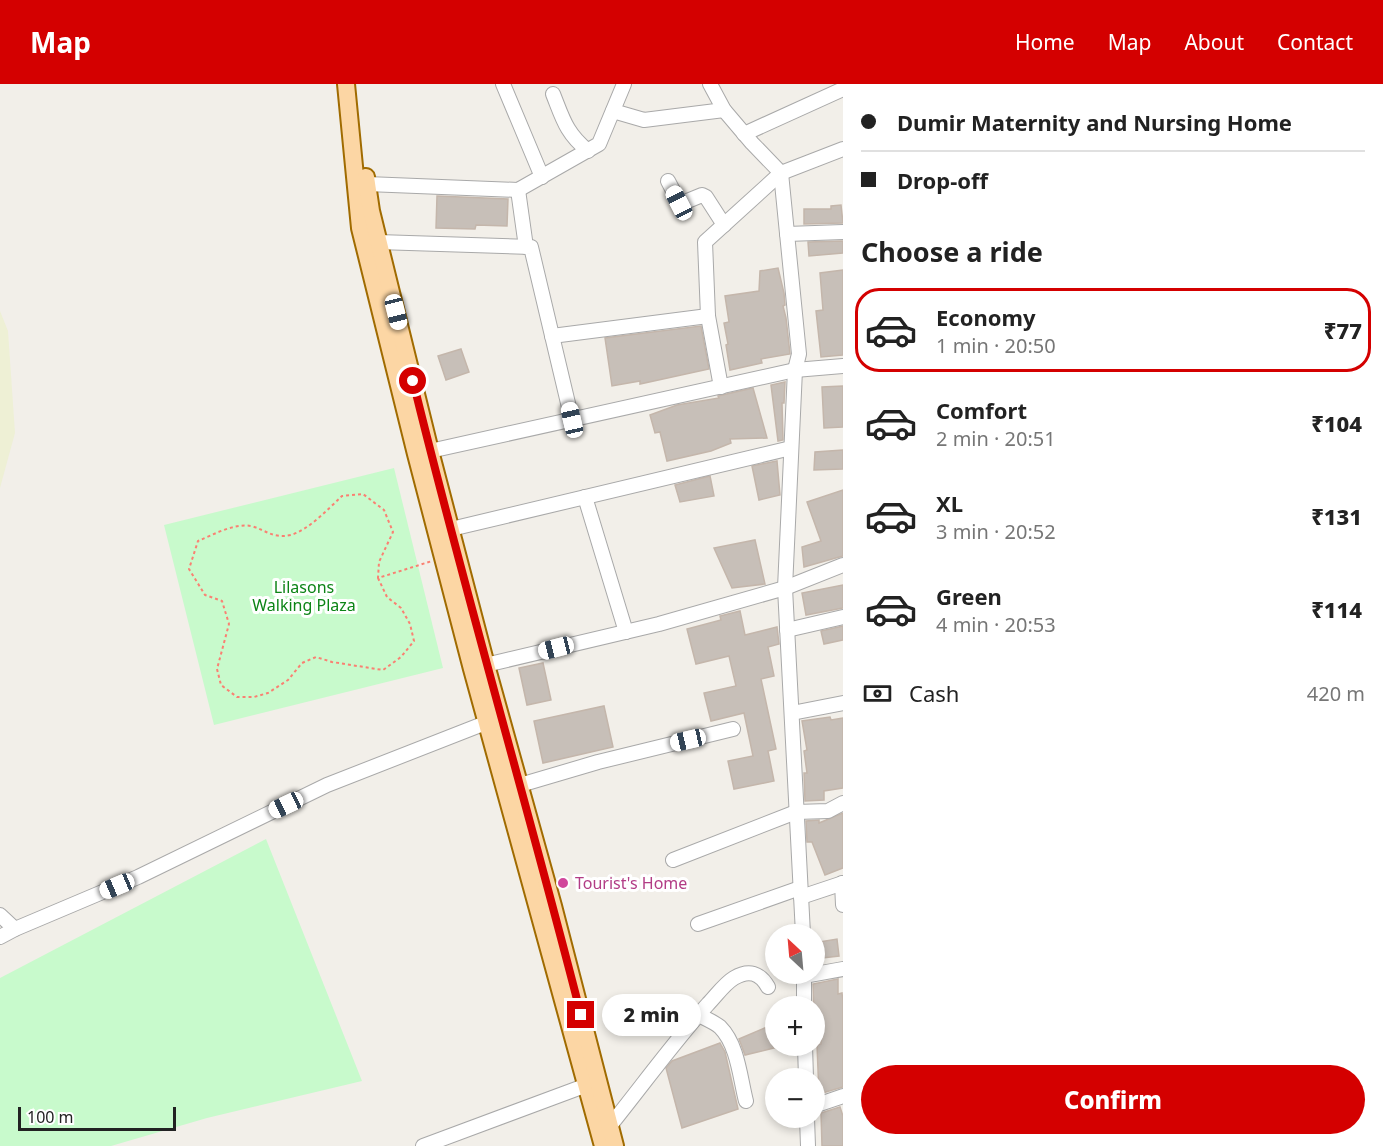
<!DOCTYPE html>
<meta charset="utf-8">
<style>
:root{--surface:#fff;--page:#f2f2f2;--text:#222;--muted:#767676;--line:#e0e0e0;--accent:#d40000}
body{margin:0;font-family:"Noto Sans",sans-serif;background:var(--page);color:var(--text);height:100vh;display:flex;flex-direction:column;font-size:22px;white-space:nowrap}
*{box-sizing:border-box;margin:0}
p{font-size:20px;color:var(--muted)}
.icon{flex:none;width:33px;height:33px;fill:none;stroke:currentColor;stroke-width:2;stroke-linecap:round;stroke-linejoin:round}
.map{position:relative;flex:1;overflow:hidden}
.side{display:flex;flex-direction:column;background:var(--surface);width:540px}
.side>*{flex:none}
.banner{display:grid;align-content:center;height:132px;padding:0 18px;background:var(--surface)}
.needle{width:39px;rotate:334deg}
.buttons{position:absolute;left:765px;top:840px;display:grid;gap:12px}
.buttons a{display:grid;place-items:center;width:60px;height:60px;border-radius:50%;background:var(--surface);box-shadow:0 3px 9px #0003;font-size:30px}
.scale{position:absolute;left:18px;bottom:15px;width:158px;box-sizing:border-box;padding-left:6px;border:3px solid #222;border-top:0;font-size:16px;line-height:21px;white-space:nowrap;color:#222;-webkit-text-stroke:4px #fff;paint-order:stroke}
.end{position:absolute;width:27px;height:27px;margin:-14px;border:8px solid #d40000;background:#fff;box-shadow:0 0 0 3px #fff}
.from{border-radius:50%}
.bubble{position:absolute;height:42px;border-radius:21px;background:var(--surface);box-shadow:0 3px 9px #0003;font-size:20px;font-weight:800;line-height:42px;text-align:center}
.car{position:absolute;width:18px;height:36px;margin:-18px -9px;border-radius:8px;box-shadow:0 0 4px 2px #0007;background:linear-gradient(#fff 24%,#345 0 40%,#fff 0 76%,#345 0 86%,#fff 0)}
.banner b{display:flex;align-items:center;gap:21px;height:57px;font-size:22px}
.banner b+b{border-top:2px solid var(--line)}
.banner i{width:15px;height:15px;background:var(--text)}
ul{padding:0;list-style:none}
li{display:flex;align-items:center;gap:18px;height:84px;margin:0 12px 9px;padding:0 6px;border:3px solid transparent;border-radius:24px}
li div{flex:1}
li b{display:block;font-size:22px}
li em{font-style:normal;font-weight:800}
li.active{border-color:var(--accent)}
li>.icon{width:54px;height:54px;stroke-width:1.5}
h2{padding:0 18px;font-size:27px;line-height:72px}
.pay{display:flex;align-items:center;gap:15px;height:66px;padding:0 18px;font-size:22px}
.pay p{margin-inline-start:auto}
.action{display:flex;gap:12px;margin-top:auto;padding:12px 18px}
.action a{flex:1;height:69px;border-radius:36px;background:var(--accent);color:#fff;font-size:24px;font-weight:800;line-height:69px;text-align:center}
header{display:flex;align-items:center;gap:36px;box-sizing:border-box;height:84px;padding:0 30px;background:var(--accent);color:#fff}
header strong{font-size:28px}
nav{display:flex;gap:33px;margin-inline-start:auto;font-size:21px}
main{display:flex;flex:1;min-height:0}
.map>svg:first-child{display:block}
.farmland{fill:#eef0d5}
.park{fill:#c8facc}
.building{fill:#c7bfb8;stroke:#c4b6ab;stroke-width:1.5}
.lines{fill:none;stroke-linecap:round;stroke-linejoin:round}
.minor-casing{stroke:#a9a9a9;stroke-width:16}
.major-casing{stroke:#a06b00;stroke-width:20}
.path{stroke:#fa8072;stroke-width:2;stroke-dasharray:3 3;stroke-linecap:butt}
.minor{stroke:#fff;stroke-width:14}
.major{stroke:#fcd6a4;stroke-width:16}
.route{stroke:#d40000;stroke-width:8}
.hotel-dot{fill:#d1479c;stroke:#fff;stroke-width:2}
.labels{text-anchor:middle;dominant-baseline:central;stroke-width:6;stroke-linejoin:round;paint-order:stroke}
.park-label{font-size:16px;fill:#0c8416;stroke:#fff}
.hotel-label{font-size:16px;fill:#b23c85;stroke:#fff;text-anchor:start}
</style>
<header>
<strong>Map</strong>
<nav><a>Home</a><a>Map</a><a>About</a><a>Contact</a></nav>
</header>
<main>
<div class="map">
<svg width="843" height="1062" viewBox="0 0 843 1062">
<rect width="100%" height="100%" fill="#f2efe9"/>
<polygon class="farmland" points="0,227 8,247 15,349 0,404"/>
<g class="park">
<polygon points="394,384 443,584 214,641 164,441"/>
<polygon points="266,755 362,997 207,1034 111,1062 0,1062 0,894"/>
</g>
<g class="building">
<polygon points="437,112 508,115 507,142 476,141 475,145 436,144"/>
<polygon points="841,121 843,139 804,140 804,125 831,125 831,122"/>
<polygon points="843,157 843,169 809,172 808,158"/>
<polygon points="778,184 784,209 785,221 783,222 786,234 790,270 761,275 762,279 730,286 726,261 728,260 724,239 729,238 725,212 759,207 760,187"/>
<polygon points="843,186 843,271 821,273 816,227 823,226 820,189"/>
<polygon points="701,242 709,285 640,300 640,297 612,302 605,254"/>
<polygon points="461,265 469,288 446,296 438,272"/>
<polygon points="785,298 784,319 782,319 783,356 778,357 771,301"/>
<polygon points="843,302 843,343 824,344 822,303"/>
<polygon points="753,304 767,354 730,355 731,359 711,367 667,377 660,348 655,349 650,331 677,321 719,314 718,312"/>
<polygon points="843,366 843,385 814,386 815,368"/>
<polygon points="777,377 780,411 759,416 752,382"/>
<polygon points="710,392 714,412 680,418 675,401"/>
<polygon points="843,406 843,472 804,483 802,463 821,457 807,418"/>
<polygon points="755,456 765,500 732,504 714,464"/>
<polygon points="843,501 843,524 806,531 802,509"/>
<polygon points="740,527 745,551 777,543 779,560 768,563 774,592 761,595 776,665 768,667 774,697 734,705 728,677 753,672 744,629 711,637 704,609 736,602 729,572 696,580 687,545 721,536 720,532"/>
<polygon points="843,542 843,556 824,560 821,547"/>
<polygon points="543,579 551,616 527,621 519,584"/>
<polygon points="604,622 613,663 543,679 534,637"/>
<polygon points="830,633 831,636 843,634 843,704 824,707 824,716 805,717 804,689 807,689 804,667 807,666 802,637"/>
<polygon points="843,729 843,784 825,791 812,758 807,758 806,737 819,736 819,739"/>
<polygon points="837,855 839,872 814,875 814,859"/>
<polygon points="838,895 838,910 842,909 843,917 843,1003 819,1010 817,961 821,960 820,932 814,933 813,900"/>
<polygon points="767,943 774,964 745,971 739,955"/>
<polygon points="720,959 725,968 738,1025 682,1044 666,984 672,977"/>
<polygon points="840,1023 843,1032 843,1062 822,1062 821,1029"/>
</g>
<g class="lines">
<g class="minor-casing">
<g id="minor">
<polyline points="503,0 542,93"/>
<polyline points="710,0 724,26 752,59 781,89 799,270 795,286 785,504 803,850"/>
<path d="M553 10C563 35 566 49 588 67"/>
<polyline points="613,27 644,36 724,26"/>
<polyline points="744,50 843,5"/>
<polyline points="668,97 680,120 702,111 706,113 724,141"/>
<polyline points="367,100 518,106 599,60 624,0"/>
<polyline points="518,106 526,163"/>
<polyline points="787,150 843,148"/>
<polyline points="378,158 531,163 572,336"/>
<polyline points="552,252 708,232"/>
<polyline points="721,303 708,232 705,158 781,89 843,65"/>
<polyline points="421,369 795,286 843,282"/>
<polyline points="585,413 626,548"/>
<polyline points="451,445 791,364"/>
<polyline points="787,546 843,533"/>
<polyline points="477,583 659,540 785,504 843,481"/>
<polyline points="792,629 843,619"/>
<polyline points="520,701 598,678 733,645"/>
<polyline points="673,776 796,728 828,727 843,719"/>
<polyline points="842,799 843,821"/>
<polyline points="801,813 843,799"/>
<polyline points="0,831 15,845"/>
<polyline points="698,840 800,804"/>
<polyline points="0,853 15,845 138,793 327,701 488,638"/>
<polyline points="804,890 804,922"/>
<polyline points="804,892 843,885"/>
<path d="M699 931C706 935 714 938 720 943 738 961 740 994 746 1017"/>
<polyline points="805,962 806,994"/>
<polyline points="814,1022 843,1012"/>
<polyline points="807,1034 808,1062"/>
<path d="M609 1043C642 1002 673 959 708 920 716 912 724 900 734 894 749 885 760 889 768 903"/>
<polyline points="423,1062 587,1001"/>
</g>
</g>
<g class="major-casing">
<g id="major">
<polyline points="346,0 360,144 416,370 472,585 603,1062"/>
<polyline points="366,93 371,127 430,367 486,581 553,822 615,1062"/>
</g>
</g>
<path class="path" d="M378 494 387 513 401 524 410 540 414 557 401 573 383 586 332 578 316 573 302 579 288 596 268 609 254 613H237L221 601 217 585 229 540 222 517 205 511 189 485 198 457C213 451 233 439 251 442 266 446 273 455 291 451 310 445 328 425 342 412L363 410 384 426 393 448 379 478 378 494 432 477"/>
<use href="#minor" class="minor"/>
<use href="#major" class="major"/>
</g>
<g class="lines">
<path class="route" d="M413 297C465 510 527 719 581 931"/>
</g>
<circle class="hotel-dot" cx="563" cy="799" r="6"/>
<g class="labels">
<g class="park-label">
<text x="304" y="503">Lilasons<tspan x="304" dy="18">Walking Plaza</tspan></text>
</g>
<g class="hotel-label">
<text x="575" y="799">Tourist's Home</text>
</g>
</g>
</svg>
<div class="buttons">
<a><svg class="needle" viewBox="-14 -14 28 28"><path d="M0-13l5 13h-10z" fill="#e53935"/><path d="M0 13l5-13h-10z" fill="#767676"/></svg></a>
<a>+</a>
<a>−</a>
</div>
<div class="scale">100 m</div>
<i class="end from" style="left:413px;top:297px"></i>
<i class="end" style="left:581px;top:931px"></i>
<div class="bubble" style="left:602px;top:910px;width:99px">2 min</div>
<i class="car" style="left:679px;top:119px;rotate:333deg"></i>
<i class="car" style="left:396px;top:228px;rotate:166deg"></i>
<i class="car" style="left:572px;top:336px;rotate:347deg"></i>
<i class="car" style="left:556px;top:564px;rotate:256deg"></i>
<i class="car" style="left:688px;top:656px;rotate:257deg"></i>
<i class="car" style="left:286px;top:721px;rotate:245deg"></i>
<i class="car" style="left:117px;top:802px;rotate:247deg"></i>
</div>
<section class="side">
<div class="banner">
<b><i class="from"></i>Dumir Maternity and Nursing Home</b>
<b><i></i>Drop-off</b>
</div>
<h2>Choose a ride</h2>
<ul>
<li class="active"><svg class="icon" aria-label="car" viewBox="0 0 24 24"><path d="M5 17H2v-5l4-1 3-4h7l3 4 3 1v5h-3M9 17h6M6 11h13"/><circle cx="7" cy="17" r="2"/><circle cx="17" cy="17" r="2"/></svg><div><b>Economy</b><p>1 min · 20:50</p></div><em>₹77</em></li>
<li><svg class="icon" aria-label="car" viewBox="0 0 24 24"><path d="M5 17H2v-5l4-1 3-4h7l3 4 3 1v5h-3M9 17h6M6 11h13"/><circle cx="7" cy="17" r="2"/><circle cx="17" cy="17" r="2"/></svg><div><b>Comfort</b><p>2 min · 20:51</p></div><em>₹104</em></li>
<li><svg class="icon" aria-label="car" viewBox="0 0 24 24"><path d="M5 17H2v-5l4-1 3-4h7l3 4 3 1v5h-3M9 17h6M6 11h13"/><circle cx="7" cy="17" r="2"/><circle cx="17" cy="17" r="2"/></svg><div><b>XL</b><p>3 min · 20:52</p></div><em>₹131</em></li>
<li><svg class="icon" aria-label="car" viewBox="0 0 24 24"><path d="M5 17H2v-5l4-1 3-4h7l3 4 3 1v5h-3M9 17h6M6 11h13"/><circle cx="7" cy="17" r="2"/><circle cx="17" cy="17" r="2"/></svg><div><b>Green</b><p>4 min · 20:53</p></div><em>₹114</em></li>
</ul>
<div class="pay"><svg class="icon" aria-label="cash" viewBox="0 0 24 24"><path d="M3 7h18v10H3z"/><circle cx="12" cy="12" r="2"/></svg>Cash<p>420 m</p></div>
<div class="action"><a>Confirm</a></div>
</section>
</main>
